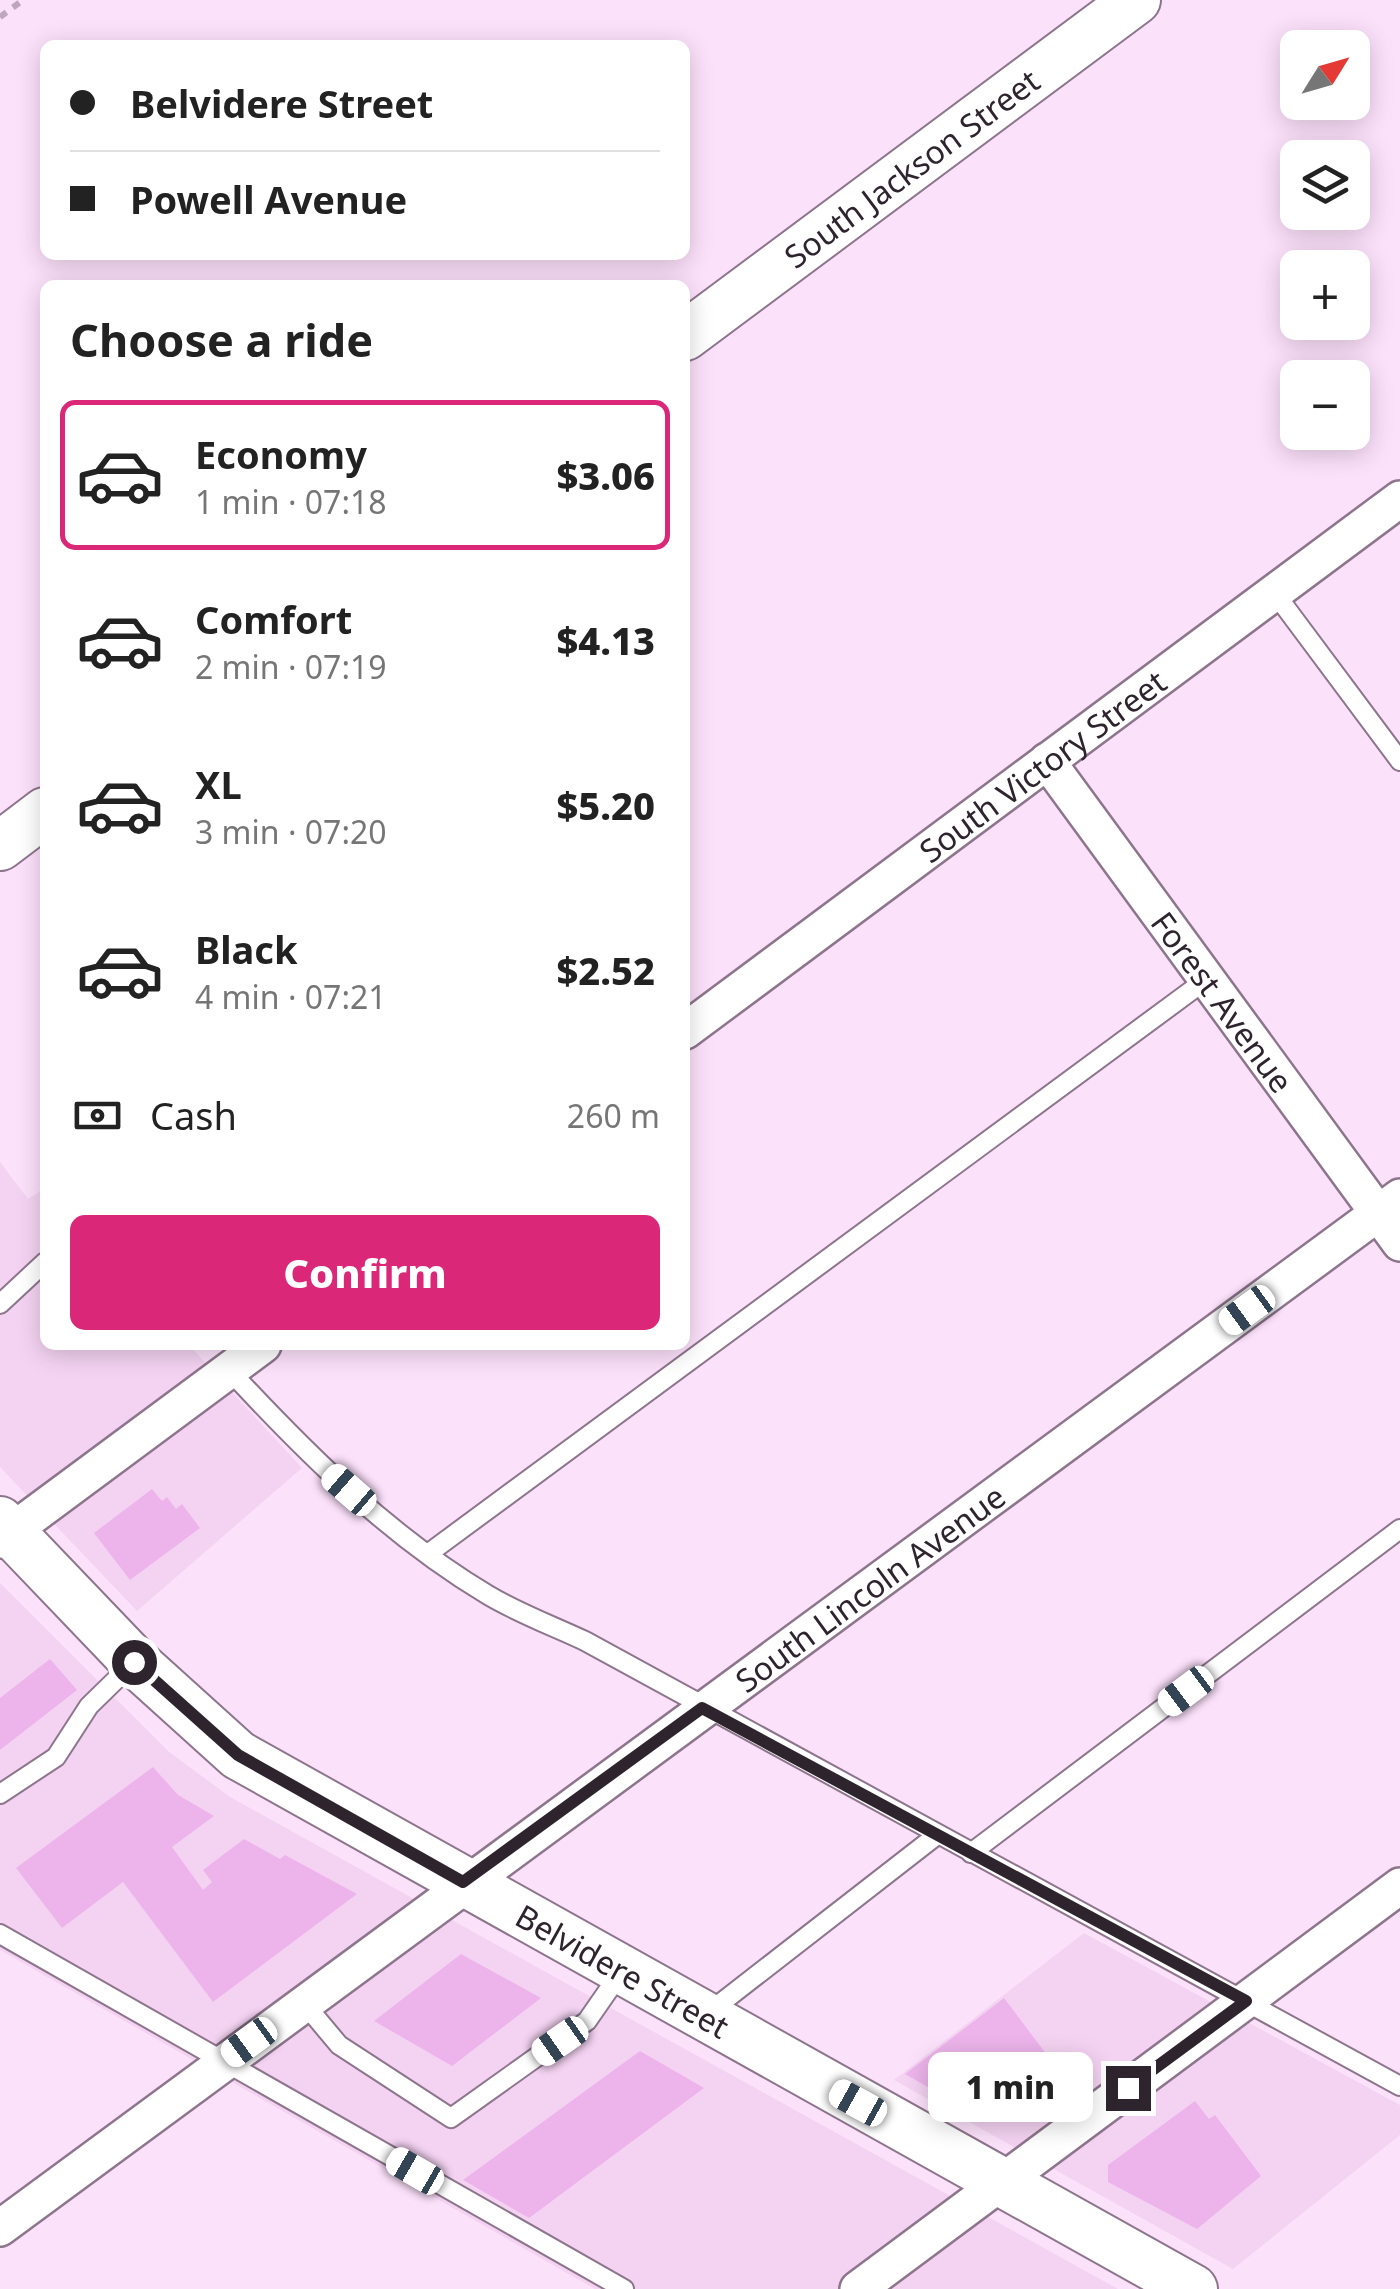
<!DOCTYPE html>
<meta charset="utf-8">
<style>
:root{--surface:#fff;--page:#f6f6f6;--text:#222;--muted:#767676;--line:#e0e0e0;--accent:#db2777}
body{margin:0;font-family:"Noto Sans",sans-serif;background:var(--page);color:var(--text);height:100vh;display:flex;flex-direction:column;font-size:38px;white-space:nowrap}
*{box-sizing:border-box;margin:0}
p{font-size:32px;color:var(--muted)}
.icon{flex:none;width:55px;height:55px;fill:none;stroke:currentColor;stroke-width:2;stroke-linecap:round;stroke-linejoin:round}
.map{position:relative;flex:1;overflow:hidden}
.drawer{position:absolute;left:40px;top:280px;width:650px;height:1070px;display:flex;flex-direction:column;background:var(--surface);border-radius:15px;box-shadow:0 5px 25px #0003}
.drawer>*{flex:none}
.guide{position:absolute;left:40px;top:40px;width:650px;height:220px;border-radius:15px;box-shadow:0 5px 25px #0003;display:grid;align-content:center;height:220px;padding:0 30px;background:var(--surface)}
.needle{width:65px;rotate:53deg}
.buttons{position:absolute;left:1280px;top:30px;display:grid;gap:20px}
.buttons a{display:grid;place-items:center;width:90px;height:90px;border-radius:15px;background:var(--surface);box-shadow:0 5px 25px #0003;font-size:50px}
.end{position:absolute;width:45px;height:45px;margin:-22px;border:12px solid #2e242e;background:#fff;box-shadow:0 0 0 5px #fff}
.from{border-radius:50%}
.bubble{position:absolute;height:70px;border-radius:15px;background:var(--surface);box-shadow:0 5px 25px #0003;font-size:32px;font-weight:800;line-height:70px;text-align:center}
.car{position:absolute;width:30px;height:60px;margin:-30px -15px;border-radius:12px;box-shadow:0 0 8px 2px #0007;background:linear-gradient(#fff 24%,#345 0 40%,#fff 0 76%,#345 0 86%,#fff 0)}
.guide b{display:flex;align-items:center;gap:35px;height:95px;font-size:38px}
.guide b+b{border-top:2px solid var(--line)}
.guide i{width:25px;height:25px;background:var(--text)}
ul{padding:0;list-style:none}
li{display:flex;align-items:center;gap:30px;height:150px;margin:0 20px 15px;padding:0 10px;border:5px solid transparent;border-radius:15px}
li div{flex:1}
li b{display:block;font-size:38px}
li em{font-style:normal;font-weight:800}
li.active{border-color:var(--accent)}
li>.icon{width:90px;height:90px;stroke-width:1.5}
h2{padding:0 30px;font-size:45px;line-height:120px}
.pay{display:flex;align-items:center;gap:25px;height:110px;padding:0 30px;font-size:38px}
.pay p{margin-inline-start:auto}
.action{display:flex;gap:20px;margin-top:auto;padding:20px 30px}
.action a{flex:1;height:115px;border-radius:15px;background:var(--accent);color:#fff;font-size:40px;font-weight:800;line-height:115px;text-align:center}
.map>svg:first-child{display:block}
.built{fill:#f4d3f2}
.building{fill:#edb4eb}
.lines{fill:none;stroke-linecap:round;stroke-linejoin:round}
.lane-casing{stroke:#8d758c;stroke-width:22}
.street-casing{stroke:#8d758c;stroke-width:40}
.secondary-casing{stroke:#8d758c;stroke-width:52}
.path{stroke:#bda7bc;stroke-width:6;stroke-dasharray:8 8;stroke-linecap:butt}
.lane{stroke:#fff;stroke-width:18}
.street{stroke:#fff;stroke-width:35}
.secondary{stroke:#fff;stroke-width:48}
.route{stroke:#2e242e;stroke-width:12}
.labels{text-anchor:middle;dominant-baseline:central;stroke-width:9;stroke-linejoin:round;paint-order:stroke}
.street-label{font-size:32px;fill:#2e242e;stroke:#fff}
</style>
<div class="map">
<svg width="1400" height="2289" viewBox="0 0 1400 2289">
<rect width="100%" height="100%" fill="#fce1fb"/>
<g class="built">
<polygon points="0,1162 28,1199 45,1188 45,1345 189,1345 302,1468 137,1611 0,1467"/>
<polygon points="0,1583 168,1751 230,1797 1118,2289 595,2289 0,1950"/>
<polygon points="1084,1933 1400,2105 1400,2135 1233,2269 894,2080"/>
</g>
<g class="building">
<polygon points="152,1489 162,1501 167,1497 176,1509 182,1504 200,1528 130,1580 94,1533"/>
<polygon points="50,1659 77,1690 0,1750 0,1698"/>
<polygon points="153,1767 178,1795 214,1816 172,1847 203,1890 212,1882 203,1870 244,1839 280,1859 285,1855 357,1894 213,2002 123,1882 62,1928 16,1868"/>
<polygon points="461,1954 541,1998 452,2066 374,2021"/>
<polygon points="1004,1998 1056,2067 985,2120 905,2074"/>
<polygon points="640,2051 704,2088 529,2218 463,2180"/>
<polygon points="1195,2101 1209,2119 1215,2115 1261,2176 1197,2229 1108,2182 1108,2165"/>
</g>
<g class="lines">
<g class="lane-casing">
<g id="lane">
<polyline points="1274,592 1400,761"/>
<polyline points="0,1304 45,1262"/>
<path d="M229 1370C307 1454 389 1536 488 1595 518 1613 553 1626 585 1641L1400 2086"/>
<polyline points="429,1553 1207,979"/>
<polyline points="0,1794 56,1757 89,1706 133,1663"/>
<polyline points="971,1853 1400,1529"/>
<polyline points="0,1934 624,2289"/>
<polyline points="303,2002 339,2045 451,2118 587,2021 621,1972"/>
<polyline points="708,2013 937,1835"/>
</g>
</g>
<g class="street-casing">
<g id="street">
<path id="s1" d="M1047 761 1400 1243"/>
<path id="s2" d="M685 1031 1400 499"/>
<polyline points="0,1540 263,1345"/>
<path id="s3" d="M0 2228 1400 1197"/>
<polyline points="858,2289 1400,1886"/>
</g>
</g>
<g class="secondary-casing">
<g id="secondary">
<path id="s4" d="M685 336 1136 0"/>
<polyline points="0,846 45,812"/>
<path id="s5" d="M0 1521 134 1661 238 1755 1193 2289"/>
</g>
</g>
<polyline class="path" points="0,17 23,0"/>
<use href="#lane" class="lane"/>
<use href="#street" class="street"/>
<use href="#secondary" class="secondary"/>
</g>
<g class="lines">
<polyline class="route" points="134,1662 238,1755 463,1882 702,1708 1246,2001 1128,2088"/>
</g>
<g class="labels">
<g class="street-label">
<text stroke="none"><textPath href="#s4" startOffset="282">South Jackson Street</textPath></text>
<text stroke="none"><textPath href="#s2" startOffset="445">South Victory Street</textPath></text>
<text stroke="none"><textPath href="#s1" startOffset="298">Forest Avenue</textPath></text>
<text stroke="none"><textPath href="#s3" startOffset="1080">South Lincoln Avenue</textPath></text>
<text stroke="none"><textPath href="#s5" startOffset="775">Belvidere Street</textPath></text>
</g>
</g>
</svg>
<div class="buttons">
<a><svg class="needle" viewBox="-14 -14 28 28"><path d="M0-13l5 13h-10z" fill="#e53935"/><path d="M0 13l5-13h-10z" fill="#767676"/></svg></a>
<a><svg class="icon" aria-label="layers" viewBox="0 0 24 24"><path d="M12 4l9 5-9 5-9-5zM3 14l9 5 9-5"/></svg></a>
<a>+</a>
<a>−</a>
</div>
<i class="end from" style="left:134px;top:1662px"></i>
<i class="end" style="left:1128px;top:2088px"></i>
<div class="bubble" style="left:928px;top:2052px;width:165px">1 min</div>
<i class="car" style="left:1247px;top:1310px;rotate:234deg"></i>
<i class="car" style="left:349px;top:1490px;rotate:311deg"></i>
<i class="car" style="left:1186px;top:1691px;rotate:233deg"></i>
<i class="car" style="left:560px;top:2041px;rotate:235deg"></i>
<i class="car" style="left:249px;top:2042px;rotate:234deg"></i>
<i class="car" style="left:858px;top:2103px;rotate:299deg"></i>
<i class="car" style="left:415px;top:2171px;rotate:300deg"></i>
<div class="guide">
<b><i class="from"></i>Belvidere Street</b>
<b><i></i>Powell Avenue</b>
</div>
<section class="drawer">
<h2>Choose a ride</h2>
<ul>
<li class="active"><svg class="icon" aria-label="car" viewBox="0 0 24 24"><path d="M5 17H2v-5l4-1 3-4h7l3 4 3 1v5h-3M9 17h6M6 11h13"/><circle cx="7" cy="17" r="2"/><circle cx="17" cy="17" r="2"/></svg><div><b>Economy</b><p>1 min · 07:18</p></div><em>$3.06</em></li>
<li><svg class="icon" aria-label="car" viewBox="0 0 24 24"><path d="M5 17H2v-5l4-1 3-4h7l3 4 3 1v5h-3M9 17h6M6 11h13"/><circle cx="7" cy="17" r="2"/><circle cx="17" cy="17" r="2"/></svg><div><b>Comfort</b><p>2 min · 07:19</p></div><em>$4.13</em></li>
<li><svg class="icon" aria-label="car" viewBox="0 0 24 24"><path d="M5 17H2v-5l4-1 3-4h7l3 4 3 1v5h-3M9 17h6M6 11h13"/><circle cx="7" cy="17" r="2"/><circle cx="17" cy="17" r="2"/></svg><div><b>XL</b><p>3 min · 07:20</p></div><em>$5.20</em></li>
<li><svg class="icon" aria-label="car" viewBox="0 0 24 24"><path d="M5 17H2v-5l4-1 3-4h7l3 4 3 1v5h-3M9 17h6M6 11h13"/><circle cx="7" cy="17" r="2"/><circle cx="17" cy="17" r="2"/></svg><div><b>Black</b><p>4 min · 07:21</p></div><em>$2.52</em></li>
</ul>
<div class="pay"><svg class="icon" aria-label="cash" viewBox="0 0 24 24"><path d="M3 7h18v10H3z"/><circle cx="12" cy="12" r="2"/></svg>Cash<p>260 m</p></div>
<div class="action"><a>Confirm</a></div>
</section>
</div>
